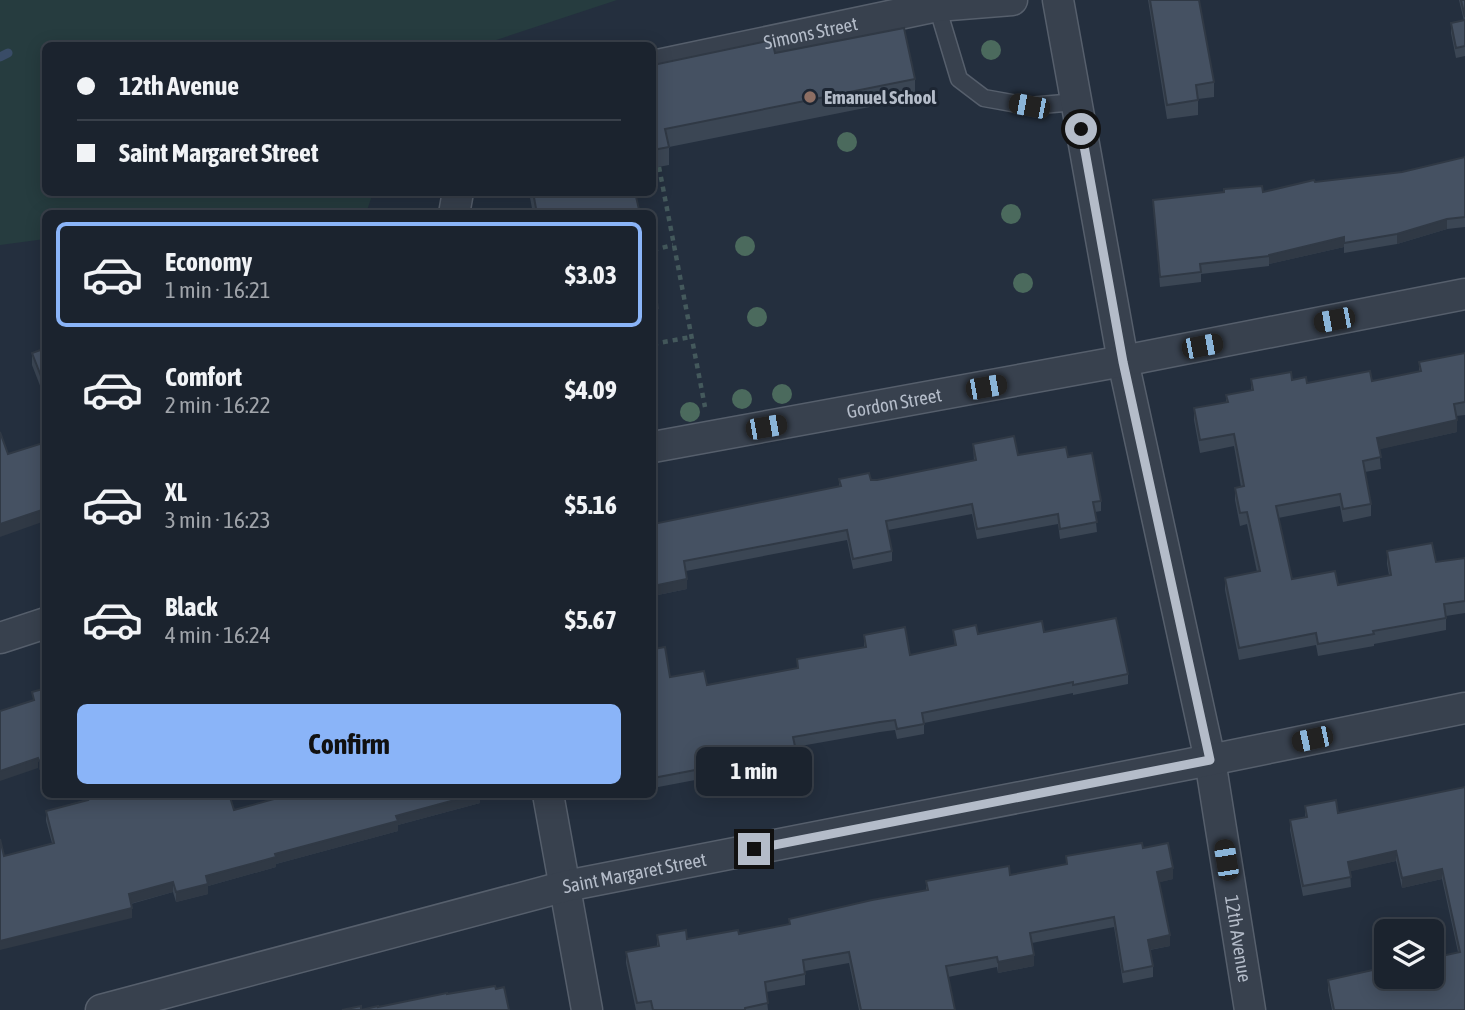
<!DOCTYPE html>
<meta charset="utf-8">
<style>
:root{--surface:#1b232e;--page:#282f3a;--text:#f1f3f6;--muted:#a0a4aa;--line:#39404a;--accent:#8ab4f8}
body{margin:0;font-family:"Asap Condensed",sans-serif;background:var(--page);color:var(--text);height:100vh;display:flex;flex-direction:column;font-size:26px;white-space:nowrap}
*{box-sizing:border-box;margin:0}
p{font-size:23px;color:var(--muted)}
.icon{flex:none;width:38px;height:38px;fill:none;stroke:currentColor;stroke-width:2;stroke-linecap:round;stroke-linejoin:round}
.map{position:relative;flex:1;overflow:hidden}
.panel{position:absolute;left:42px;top:210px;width:614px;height:588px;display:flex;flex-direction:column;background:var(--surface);border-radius:10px;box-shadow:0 4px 18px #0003,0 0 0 2px var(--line)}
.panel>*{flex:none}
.hud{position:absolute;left:42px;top:42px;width:614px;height:154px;border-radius:10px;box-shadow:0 4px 18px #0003,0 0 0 2px var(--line);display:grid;align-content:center;height:154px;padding:0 35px;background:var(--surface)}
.controls{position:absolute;left:1374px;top:919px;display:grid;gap:14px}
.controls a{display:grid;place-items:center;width:70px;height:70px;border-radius:10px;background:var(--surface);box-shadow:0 4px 18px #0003,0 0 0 2px var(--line);font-size:35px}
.end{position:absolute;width:32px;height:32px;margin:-16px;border:9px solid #b4bcc9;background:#111;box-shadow:0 0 0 4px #111}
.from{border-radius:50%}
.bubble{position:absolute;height:49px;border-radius:10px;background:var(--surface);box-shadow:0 4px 18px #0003,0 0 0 2px var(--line);font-size:23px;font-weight:700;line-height:49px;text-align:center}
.car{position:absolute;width:21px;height:42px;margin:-21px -10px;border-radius:9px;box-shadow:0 0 5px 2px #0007;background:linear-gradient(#222 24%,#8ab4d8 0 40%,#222 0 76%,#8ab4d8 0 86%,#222 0)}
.hud b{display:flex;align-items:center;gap:24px;height:66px;font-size:26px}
.hud b+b{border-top:2px solid var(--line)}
.hud i{width:18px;height:18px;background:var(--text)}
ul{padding:12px 0 0;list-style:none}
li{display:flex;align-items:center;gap:21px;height:105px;margin:0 14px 10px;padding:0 21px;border:4px solid transparent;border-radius:10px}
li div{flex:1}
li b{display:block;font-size:26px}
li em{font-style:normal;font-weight:700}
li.selected{border-color:var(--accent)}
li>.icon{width:63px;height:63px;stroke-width:1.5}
.cta{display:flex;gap:14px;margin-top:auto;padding:14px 35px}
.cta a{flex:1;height:80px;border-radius:10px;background:var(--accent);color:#111;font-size:28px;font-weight:700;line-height:80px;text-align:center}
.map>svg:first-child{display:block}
.green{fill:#263c3f}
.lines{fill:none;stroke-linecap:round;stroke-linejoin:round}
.stream{stroke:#394c67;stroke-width:9}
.lane-casing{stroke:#565f6c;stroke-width:19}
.street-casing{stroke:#565f6c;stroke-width:33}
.path{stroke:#44595c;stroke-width:4.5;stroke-dasharray:5 5;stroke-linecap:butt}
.lane{stroke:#38414e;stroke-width:16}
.street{stroke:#38414e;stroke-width:30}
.tree{fill:#4b6a5d}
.wall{fill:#3b4654}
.shaded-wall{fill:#303945}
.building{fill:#455162;stroke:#303945;stroke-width:2}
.route{stroke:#b4bcc9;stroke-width:9}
.education-dot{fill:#8d6e63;stroke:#1d2633;stroke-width:2.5}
.labels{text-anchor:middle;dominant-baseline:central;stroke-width:6;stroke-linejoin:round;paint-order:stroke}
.street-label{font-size:19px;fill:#b4bcc9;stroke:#1d2633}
.poi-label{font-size:19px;font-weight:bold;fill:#b4bcc9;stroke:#1d2633;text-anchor:start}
</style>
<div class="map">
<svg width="1465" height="1010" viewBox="0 0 1465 1010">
<rect width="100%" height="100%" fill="#242f3e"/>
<polygon class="green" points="0,0 617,0 481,45 46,46 46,192 373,193 366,213 46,214 45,239 0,245"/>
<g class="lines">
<polyline class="stream" points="0,57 8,53"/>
<g class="lane-casing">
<polyline id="lane" points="937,6 959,79 984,98 1029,106 1076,102"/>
</g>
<g class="street-casing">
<g id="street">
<path id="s1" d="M1058 0 1123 361 1210 760 1250 1010"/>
<path id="s2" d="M653 66 937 6 1012 0"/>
<polyline points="454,214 458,192"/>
<path id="s3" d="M653 447 1123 361 1465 294"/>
<polyline points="0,638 46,623"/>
<polyline points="548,794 587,1010"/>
<path id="s4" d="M101 1010 566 886 1210 760 1465 708"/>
</g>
</g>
<g class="path">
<polyline points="659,167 705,407"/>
<polyline points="653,250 673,245"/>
<polyline points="653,344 691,337"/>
</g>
<use href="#lane" class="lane"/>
<use href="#street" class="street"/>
</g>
<g class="tree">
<circle cx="991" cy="50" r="10"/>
<circle cx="847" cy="142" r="10"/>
<circle cx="1011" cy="214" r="10"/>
<circle cx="745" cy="246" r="10"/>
<circle cx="1023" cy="283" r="10"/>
<circle cx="757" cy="317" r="10"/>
<circle cx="782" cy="394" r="10"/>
<circle cx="742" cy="399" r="10"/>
<circle cx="690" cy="412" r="10"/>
</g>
<g class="wall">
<polygon points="1148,0 1199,0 1214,82 1214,97 1198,99 1198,115 1167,119"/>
<polygon points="1459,0 1465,0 1465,56 1456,58 1451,33 1451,23 1464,21"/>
<polygon points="775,53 915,79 915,98 669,147 669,165 653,168 653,65"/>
<polygon points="1465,157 1465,227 1447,229 1397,244 1344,253 1344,247 1269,264 1269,266 1201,274 1201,282 1160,287 1153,200 1263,192 1315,182 1402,172"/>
<polygon points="529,192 635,192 640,214 533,214"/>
<polygon points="653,280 658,308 658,326 653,326"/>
<polygon points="46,348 46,401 32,365 32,353"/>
<polygon points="1465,353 1465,415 1456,416 1457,432 1379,449 1381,469 1365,472 1371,504 1371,516 1343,522 1340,506 1278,518 1292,579 1338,585 1389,575 1387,564 1387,551 1436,562 1465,558 1465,613 1446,616 1446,630 1374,644 1374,646 1318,656 1316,645 1239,660 1225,590 1225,578 1257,572 1247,524 1240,526 1235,500 1235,488 1241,487 1234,446 1200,453 1194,420 1194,408 1226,402 1226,395 1251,391 1251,379 1292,380 1307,383 1372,381 1419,372 1419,362"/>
<polygon points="973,444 1018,455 1068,457 1101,501 1101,511 1095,512 1097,532 1060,539 1058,524 977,539 972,514 888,530 892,551 892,561 853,569 847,540 686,571 687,589 653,596 653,524 839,487 839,479 877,480 974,461"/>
<polygon points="953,630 978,634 1044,632 1128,674 1128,684 1073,695 1073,693 924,723 924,734 897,739 895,730 880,732 795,747 796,761 653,788 653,649 670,677 707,685 797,668 797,659 864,648 864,635 910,655 955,646"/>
<polygon points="1465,787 1465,1010 1332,1010 1328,990 1328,980 1458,952 1442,879 1402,888 1396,861 1350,871 1351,887 1303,896 1290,830 1290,820 1305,817 1305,806 1338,813"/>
<polygon points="84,794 229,794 234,810 480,794 480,803 398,825 398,831 276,864 276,867 208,886 208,894 176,902 173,892 131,904 132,918 4,856 52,843 46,821 46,811 85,800"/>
<polygon points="1143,848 1173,879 1159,882 1170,946 1150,950 1153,966 1153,977 1123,983 1114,927 1032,943 1034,966 998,973 997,967 948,977 955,1010 859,1010 849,963 805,971 805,985 766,992 768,1010 636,1010 626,963 626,952 657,946 657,935 687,939 739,934 789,924 789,919 926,890 926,881 1010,875 1066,864 1066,856"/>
</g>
<g class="shaded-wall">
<polygon points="1447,219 1447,229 1397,244 1397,234"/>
<polygon points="1344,237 1344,247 1269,264 1269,255"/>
<polygon points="1457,420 1457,432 1377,450 1377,438"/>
<polygon points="45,509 45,521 0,537 0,524"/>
<polygon points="687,579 687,589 653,596 653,586"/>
<polygon points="38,758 38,768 0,781 0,771"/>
<polygon points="46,758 46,768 39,770 39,761"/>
<polygon points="477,794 480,794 480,803 398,825 398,831 276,864 276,867 208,886 208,894 176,902 176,892 206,876 396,816"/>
<polygon points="1396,851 1396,861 1348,872 1348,862"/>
<polygon points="1173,868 1173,879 1157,883 1157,872"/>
<polygon points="1442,869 1442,879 1402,888 1402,878"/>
<polygon points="173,882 173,892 129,904 129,894"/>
<polygon points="132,908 132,918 0,950 0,941"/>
<polygon points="1170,935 1170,946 1148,950 1148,940"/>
<polygon points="1034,955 1034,966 998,973 998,962"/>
</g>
<g class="building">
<polygon points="1150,0 1199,0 1214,82 1196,85 1198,100 1167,105"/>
<polygon points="1461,0 1465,0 1465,17"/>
<polygon points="1465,20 1465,46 1456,48 1451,23"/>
<polygon points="904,28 915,79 665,129 669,147 653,150 653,65 772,40 775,53"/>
<polygon points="1465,157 1465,217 1447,219 1397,234 1344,243 1344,237 1269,255 1269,256 1200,264 1201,272 1160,277 1153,200 1224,192 1224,189 1262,186 1263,192 1314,180 1315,182 1402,172"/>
<polygon points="533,192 635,192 640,214 537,214"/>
<polygon points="653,280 658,308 653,308"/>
<polygon points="46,348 46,389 32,353"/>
<polygon points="1465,353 1465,402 1454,404 1457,420 1377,438 1381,457 1363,461 1371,504 1343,509 1340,494 1276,506 1292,579 1335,571 1338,585 1391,575 1387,551 1432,543 1436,562 1465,558 1465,601 1444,604 1446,618 1373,631 1374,634 1318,644 1316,633 1239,648 1225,578 1260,571 1247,512 1240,513 1235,488 1244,486 1234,434 1200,440 1194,408 1228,402 1226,395 1253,390 1251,379 1291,372 1292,380 1306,377 1307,383 1370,371 1372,381 1421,371 1419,362"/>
<polygon points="0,432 8,454 46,442 46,510 45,509 0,524"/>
<polygon points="1014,436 1018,455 1066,447 1068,457 1092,453 1101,501 1093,502 1097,522 1060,529 1058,514 977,529 972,504 886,521 892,551 853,559 847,530 684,561 687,579 653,586 653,524 841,486 839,479 869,473 871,480 877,480 976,460 973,444"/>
<polygon points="1116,618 1128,674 1073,685 1073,682 922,713 924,724 897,729 895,720 880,722 793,737 796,751 653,778 653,649 665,647 670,677 704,671 707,685 798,668 797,659 866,647 864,635 905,627 910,655 956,645 953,630 976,625 978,634 1042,621 1044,632"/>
<polygon points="46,688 46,758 39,761 38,758 0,771 0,711 34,700 32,692"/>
<polygon points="1465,787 1465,1010 1334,1010 1328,980 1386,967 1386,976 1432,976 1432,958 1460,952 1442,869 1402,878 1396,851 1348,862 1351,877 1303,886 1290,820 1307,817 1305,806 1336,800 1338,813"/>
<polygon points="86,794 229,794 234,810 292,794 477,794 396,816 398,821 275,854 276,857 206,876 208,884 176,892 173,882 129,894 132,908 0,941 0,839 4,856 54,843 46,811 88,800"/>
<polygon points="1142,843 1143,848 1168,843 1173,868 1157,872 1170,935 1148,940 1153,966 1123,972 1114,917 1030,933 1034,955 998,962 997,957 946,966 955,1010 861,1010 849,952 803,960 805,974 765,982 768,1003 745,1008 745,1010 653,1010 651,1001 637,1003 626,952 659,946 657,935 686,930 687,939 738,930 739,934 790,924 789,919 872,900 928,890 926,881 1009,866 1010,875 1067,864 1066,856"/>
<polygon points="495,986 496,989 504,987 509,1010 342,1010 361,1006 361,1010 378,1006 378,1007 447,993 447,994"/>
</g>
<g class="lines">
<polyline class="route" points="754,849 1210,760 1123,362 1081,129"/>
</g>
<circle class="education-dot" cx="810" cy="97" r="7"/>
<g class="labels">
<g class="street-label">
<text stroke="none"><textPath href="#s2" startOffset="161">Simons Street</textPath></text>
<text stroke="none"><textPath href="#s3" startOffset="245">Gordon Street</textPath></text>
<text stroke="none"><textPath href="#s4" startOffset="551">Saint Margaret Street</textPath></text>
<text stroke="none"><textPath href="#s1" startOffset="956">12th Avenue</textPath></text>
</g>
<g class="poi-label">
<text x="824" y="97">Emanuel School</text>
</g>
</g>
</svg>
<div class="controls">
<a><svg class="icon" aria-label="layers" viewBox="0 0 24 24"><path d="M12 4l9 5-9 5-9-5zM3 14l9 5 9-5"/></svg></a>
</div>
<i class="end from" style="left:1081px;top:129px"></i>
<i class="end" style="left:754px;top:849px"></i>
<div class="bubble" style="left:696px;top:747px;width:116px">1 min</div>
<i class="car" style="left:1029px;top:106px;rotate:281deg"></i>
<i class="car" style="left:1334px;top:320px;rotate:259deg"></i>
<i class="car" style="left:1202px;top:346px;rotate:79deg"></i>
<i class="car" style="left:986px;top:387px;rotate:80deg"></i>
<i class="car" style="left:766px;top:427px;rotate:80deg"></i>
<i class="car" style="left:1312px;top:739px;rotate:258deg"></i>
<i class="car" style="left:1226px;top:860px;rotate:351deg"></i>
<div class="hud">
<b><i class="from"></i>12th Avenue</b>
<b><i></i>Saint Margaret Street</b>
</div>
<section class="panel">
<ul>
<li class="selected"><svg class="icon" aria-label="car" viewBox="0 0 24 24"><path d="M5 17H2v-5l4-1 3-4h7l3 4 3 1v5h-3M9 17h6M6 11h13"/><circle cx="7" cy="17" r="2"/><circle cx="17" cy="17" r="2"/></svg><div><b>Economy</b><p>1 min · 16:21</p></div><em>$3.03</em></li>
<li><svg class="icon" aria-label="car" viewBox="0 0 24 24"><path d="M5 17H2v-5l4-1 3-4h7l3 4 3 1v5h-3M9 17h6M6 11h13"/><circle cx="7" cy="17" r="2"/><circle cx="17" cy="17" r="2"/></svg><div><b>Comfort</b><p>2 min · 16:22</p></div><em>$4.09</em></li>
<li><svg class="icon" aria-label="car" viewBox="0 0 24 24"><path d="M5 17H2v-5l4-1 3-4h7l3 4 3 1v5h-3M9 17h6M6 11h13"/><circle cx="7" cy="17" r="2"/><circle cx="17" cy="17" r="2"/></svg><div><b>XL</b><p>3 min · 16:23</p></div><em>$5.16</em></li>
<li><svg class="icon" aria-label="car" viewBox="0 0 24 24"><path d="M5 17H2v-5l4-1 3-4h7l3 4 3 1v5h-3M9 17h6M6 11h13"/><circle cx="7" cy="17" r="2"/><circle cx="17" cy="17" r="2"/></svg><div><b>Black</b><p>4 min · 16:24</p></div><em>$5.67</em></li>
</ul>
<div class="cta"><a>Confirm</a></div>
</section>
</div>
